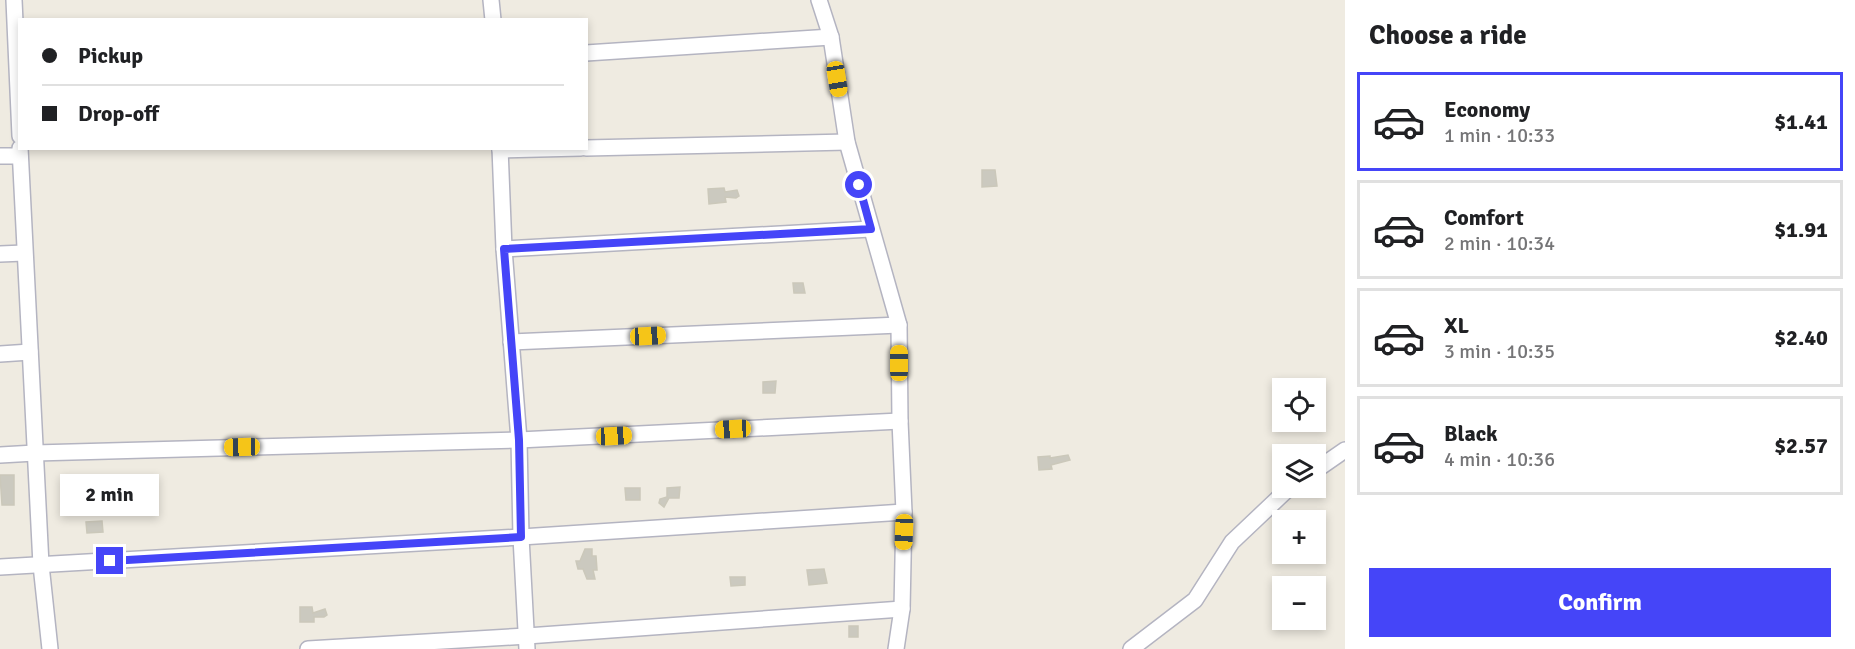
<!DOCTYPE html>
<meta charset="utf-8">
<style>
:root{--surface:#fff;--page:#f2f2f2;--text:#202124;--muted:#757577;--line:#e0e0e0;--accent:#4545f8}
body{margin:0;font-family:Signika,sans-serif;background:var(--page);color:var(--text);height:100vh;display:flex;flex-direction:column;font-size:22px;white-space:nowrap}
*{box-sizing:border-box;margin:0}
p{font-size:20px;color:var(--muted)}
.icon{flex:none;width:33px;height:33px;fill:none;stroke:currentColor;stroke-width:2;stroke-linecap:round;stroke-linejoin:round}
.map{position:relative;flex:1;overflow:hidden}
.side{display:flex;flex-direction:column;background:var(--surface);width:510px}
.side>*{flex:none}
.hud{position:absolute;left:18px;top:18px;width:570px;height:132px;border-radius:0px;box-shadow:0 3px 9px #0003;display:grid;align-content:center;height:132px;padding:0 24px;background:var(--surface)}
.tools{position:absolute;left:1272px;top:378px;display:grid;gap:12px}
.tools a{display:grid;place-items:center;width:54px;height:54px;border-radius:0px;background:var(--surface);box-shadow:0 3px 9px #0003;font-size:30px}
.end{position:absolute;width:27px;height:27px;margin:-14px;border:8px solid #4545f8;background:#fff;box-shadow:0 0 0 3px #fff}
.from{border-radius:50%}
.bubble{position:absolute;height:42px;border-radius:0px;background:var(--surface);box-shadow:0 3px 9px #0003;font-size:20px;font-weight:800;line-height:42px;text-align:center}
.car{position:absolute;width:18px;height:36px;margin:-18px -9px;border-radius:8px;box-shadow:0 0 4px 2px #0007;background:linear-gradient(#f5c518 24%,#345 0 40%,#f5c518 0 76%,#345 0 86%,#f5c518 0)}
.hud b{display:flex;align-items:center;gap:21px;height:57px;font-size:22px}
.hud b+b{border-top:2px solid var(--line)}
.hud i{width:15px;height:15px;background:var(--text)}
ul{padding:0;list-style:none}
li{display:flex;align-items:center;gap:18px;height:99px;margin:0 12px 9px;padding:0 12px;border:3px solid var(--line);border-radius:0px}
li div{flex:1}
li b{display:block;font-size:22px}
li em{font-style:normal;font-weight:800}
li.current{border-color:var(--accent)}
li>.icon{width:54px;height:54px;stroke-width:1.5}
h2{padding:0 24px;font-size:27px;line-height:72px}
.button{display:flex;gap:12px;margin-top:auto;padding:12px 24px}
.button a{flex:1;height:69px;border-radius:0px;background:var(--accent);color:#fff;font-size:24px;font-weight:800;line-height:69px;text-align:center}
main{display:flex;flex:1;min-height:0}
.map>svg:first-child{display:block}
.building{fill:#cbc9bf;stroke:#cbc8ba;stroke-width:1.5}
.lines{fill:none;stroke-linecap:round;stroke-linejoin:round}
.minor-casing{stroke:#b4b4c1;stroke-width:18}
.minor{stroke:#fff;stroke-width:15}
.route{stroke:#4545f8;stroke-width:8}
</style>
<main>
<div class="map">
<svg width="1345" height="649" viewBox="0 0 1345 649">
<rect width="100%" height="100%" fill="#efebe1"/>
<g class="building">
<polygon points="982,170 995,170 997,186 982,187"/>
<polygon points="724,188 725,192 737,190 739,196 736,198 725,197 726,202 709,204 708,189"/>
<polygon points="793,283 803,283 805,293 794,293"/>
<polygon points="776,381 775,393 763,393 763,382"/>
<polygon points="1068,455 1070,460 1051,465 1052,469 1039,470 1038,457 1050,456 1050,458"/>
<polygon points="0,475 14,475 14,505 2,505"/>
<polygon points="680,487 679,498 669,498 664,507 659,503 660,499 667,497 667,488"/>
<polygon points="625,488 640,488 640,500 626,500"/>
<polygon points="102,521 103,532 87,533 86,522"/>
<polygon points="585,549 592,549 592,556 596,556 597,570 593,570 595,579 587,579 583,569 578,569 576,561 580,561"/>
<polygon points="824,569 827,583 809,585 807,570"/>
<polygon points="730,577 745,577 745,585 731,586"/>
<polygon points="300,607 312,607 313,613 325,609 327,615 324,617 314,617 314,622 300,622"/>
<rect x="849" y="626" width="9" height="11"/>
</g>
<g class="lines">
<g class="minor-casing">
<g id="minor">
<polyline points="14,0 20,136"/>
<polyline points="491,0 493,20"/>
<polyline points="819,0 831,37 847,142 899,325 900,421 904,512 902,609 896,649"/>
<polyline points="586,53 831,37"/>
<polyline points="20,148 41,565 50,649"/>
<polyline points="500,148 504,249 519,440 521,537 527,649"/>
<polyline points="586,148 847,142"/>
<polyline points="500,150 581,148"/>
<polyline points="0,156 20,156"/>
<polyline points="504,249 871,229"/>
<polyline points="0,254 24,253"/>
<polyline points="511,342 899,325"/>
<polyline points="0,354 30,352"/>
<polyline points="0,455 35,453 519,440 900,421"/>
<polyline points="1316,470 1345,450"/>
<polyline points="0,567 521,537 904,512"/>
<polyline points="308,649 527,636 902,609"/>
<polyline points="1131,649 1195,600 1232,542 1289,488"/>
</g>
</g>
<use href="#minor" class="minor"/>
</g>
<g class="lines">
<polyline class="route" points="110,561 521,537 519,440 504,249 871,229 859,185"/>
</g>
</svg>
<div class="tools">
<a><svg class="icon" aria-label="locate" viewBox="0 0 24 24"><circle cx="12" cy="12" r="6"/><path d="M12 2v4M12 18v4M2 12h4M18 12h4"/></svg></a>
<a><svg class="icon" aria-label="layers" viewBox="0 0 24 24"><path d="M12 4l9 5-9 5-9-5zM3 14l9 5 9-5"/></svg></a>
<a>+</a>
<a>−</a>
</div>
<i class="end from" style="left:859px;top:185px"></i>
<i class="end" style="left:110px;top:561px"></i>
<div class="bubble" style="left:60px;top:474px;width:99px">2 min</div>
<i class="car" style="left:837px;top:79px;rotate:171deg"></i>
<i class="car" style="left:648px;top:336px;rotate:87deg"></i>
<i class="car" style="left:899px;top:363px;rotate:0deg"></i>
<i class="car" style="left:733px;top:429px;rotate:267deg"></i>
<i class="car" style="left:614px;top:436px;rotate:87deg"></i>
<i class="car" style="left:242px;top:447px;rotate:269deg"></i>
<i class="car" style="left:904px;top:532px;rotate:182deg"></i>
<div class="hud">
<b><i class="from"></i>Pickup</b>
<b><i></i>Drop-off</b>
</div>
</div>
<section class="side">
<h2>Choose a ride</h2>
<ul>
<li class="current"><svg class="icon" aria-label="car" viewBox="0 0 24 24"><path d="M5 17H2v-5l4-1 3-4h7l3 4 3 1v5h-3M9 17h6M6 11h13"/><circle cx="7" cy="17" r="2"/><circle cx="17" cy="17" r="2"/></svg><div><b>Economy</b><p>1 min · 10:33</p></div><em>$1.41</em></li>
<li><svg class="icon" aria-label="car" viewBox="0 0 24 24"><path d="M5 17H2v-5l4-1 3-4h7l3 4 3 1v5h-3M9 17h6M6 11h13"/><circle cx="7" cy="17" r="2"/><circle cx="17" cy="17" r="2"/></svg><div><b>Comfort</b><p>2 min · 10:34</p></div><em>$1.91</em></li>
<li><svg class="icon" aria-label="car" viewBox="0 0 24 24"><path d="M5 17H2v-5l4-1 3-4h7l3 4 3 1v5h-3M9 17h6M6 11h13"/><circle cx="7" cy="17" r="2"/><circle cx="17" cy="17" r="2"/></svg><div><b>XL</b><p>3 min · 10:35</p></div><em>$2.40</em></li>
<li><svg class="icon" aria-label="car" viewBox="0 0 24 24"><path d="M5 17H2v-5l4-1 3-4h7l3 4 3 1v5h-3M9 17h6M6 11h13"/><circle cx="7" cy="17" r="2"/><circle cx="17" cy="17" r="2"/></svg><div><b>Black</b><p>4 min · 10:36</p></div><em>$2.57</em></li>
</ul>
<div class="button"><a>Confirm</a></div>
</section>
</main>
